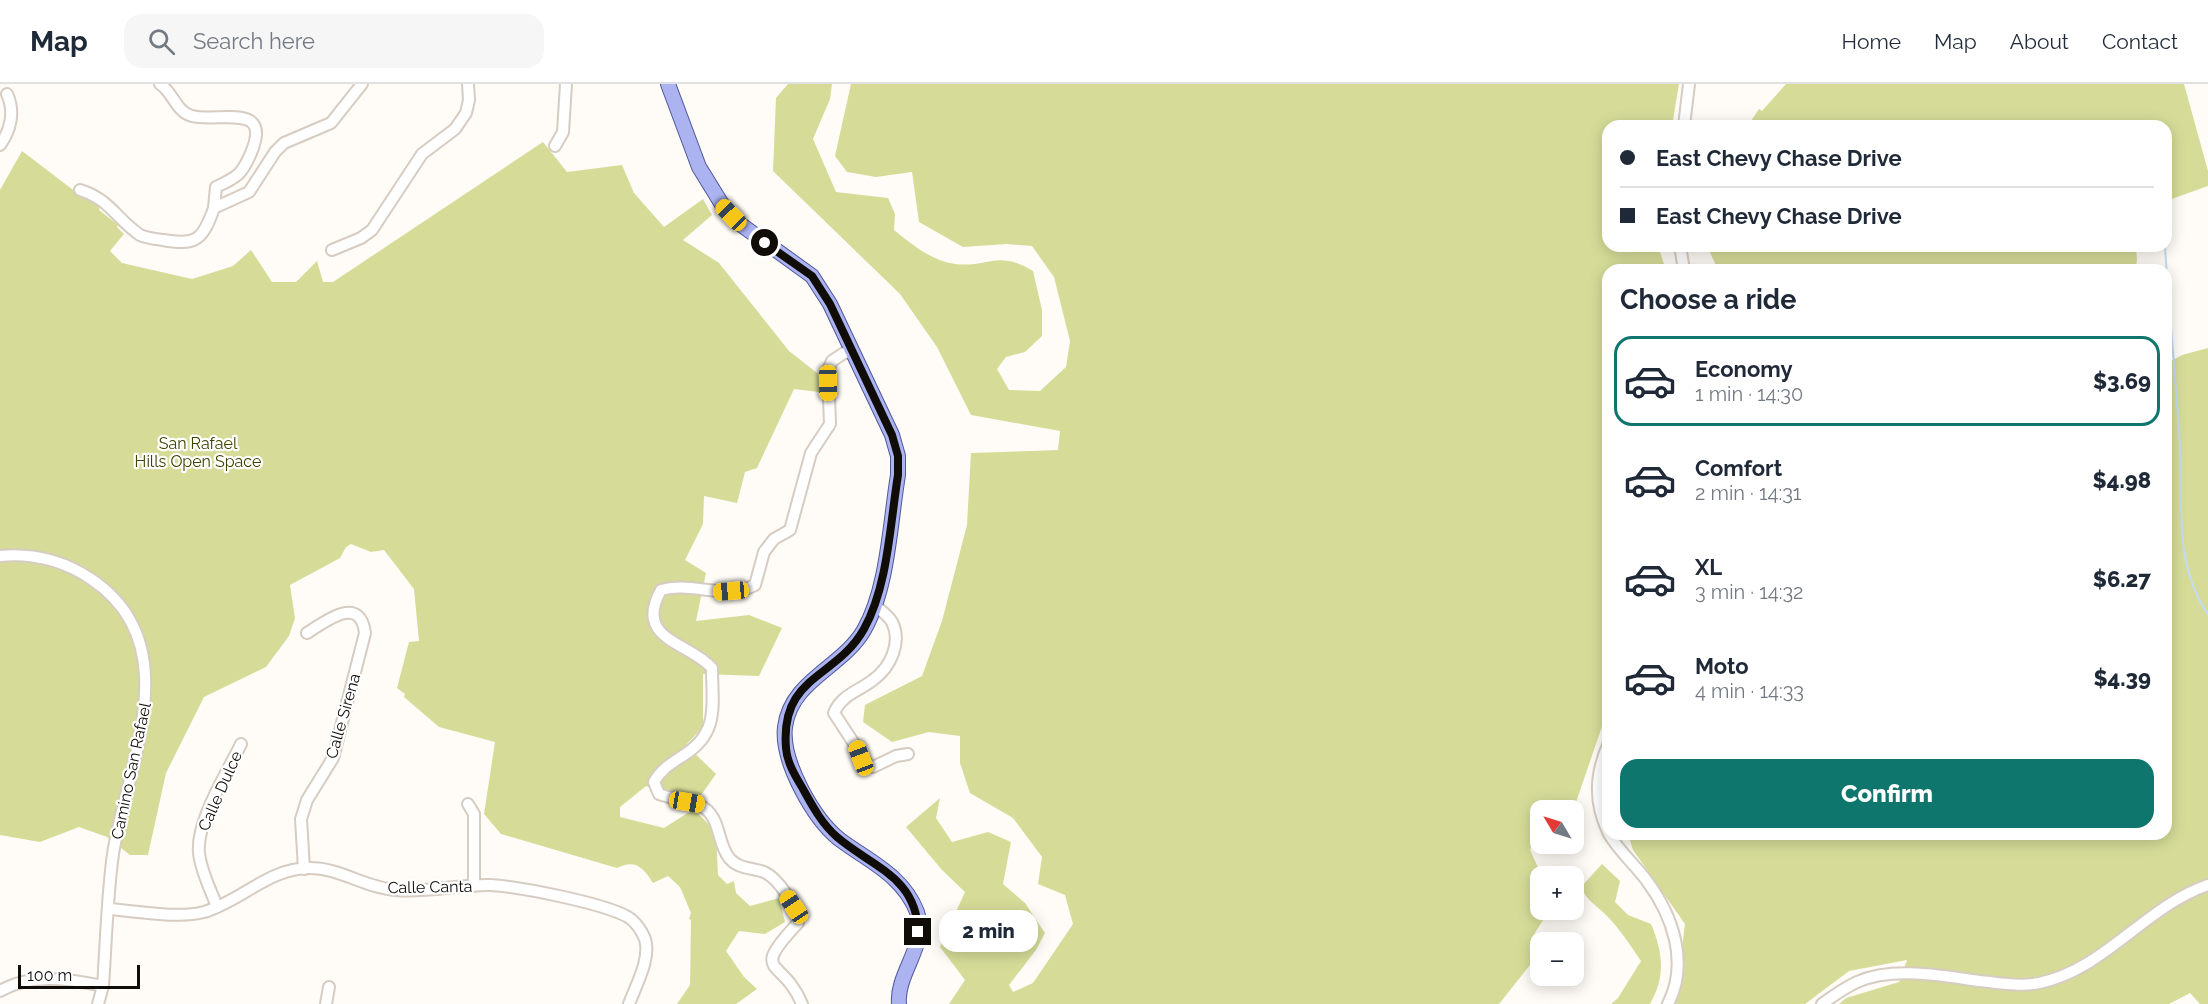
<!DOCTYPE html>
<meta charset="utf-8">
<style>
:root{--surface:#fff;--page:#f6f6f7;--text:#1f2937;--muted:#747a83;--line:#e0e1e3;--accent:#0f766e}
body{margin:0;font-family:Raleway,sans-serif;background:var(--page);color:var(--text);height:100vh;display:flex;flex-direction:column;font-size:22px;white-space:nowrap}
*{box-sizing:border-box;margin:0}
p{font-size:20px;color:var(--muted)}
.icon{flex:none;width:33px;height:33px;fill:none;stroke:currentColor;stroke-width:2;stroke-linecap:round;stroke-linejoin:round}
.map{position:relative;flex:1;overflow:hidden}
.sheet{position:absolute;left:1602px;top:180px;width:570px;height:576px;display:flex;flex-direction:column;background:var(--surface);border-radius:18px;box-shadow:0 3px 15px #0003}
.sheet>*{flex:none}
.hud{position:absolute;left:1602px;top:36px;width:570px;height:132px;border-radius:18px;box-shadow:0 3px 15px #0003;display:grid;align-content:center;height:132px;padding:0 18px;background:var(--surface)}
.needle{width:39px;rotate:308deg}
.controls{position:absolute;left:1530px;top:716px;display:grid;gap:12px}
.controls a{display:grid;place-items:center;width:54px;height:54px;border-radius:12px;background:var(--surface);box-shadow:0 3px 15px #0003;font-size:30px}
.scale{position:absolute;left:18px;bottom:15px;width:122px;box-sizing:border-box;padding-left:6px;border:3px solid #100d09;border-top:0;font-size:16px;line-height:21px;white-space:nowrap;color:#100d09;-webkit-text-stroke:4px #fff;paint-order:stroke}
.end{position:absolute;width:27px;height:27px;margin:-14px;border:8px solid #100d09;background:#fff;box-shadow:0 0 0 3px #fff}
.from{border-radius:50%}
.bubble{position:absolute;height:42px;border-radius:18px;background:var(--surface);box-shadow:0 3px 15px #0003;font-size:20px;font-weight:800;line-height:42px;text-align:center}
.car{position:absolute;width:18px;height:36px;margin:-18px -9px;border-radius:8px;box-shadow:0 0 4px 2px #0007;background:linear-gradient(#f5c518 24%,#345 0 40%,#f5c518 0 76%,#345 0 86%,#f5c518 0)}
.hud b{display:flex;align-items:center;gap:21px;height:57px;font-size:22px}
.hud b+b{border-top:2px solid var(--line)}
.hud i{width:15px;height:15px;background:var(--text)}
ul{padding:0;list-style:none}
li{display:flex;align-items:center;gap:18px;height:90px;margin:0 12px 9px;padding:0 6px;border:3px solid transparent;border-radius:18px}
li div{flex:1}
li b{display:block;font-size:22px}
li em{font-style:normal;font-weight:800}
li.selected{border-color:var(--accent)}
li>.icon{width:54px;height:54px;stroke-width:1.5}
h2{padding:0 18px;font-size:27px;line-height:72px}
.primary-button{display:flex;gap:12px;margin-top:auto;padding:12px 18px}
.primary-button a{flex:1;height:69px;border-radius:18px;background:var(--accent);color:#fff;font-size:24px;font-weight:800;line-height:69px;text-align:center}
header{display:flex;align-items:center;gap:36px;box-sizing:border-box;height:84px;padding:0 30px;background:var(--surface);border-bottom:2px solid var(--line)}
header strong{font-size:28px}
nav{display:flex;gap:33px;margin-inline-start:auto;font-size:21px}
.search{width:420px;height:54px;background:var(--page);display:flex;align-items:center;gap:15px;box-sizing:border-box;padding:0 21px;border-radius:18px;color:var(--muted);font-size:22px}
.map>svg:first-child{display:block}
.green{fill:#d6dc98}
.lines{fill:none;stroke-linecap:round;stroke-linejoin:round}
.stream{stroke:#c3dbf4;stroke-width:2}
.minor-casing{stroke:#d6ccc2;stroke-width:14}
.major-casing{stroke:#50589a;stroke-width:16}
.minor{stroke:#fff;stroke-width:10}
.major{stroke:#abb3f1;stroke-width:14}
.route{stroke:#100d09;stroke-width:8}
.labels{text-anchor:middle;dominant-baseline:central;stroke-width:4.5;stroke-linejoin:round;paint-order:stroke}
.park-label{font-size:16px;fill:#404300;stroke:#fff}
.street-label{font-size:16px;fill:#100d09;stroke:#fff}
</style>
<header>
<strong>Map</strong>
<div class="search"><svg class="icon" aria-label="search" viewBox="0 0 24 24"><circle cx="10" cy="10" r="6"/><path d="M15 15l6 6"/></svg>Search here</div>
<nav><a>Home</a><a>Map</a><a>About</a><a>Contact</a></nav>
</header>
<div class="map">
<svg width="2208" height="920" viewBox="0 0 2208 920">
<rect width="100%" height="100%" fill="#fffbf6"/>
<g class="green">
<path d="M788 0H832L830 15 813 55 836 108 888 114 895 130 894 146C913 161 930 176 955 180 988 184 997 165 1033 187L1042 226V252L1025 268 1006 273 997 285 1009 306 1040 307 1066 283 1070 257 1054 193 1032 162 1007 160 963 163 919 138 912 88 876 93 847 88 835 72 851 0H1679L1672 42H1608V162H1658L1666 186H1608V625L1574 724 1540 726V739L1538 740 1530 766 1542 792 1540 825H1550L1533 852 1534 876 1499 920H949L965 896 940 863 965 808 942 786 906 743 940 714 936 734 952 758 988 748 1011 758 1003 800 1025 819 1045 849 1036 866 1009 901 1013 908 1033 899 1073 840 1065 811 1038 800 1042 773 1013 734 970 709 960 679V652L929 648 892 658 863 638 865 621 922 592 942 537 967 441 971 369 1058 366 1060 347 971 331 937 263 900 210 773 87 776 14Z"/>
<polygon points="1786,0 2184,0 2208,87 2208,102 2166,117 2166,42 1758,42 1758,38 1751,37 1759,25 1762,27"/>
<path d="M543 58 567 88 622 81 634 109 664 143 703 115 712 131 683 156 719 179 789 267 821 292 819 308 794 305 757 384 745 388 737 419 704 412 703 440 685 476 706 489 696 537 749 531 782 544 759 592 703 590V643L686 661 716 690 699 714 646 702 620 723V733L664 744 694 725 716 748 718 791 727 800 734 797 736 809 750 822 779 814 785 838 765 850 739 847 726 867 744 893 757 905 736 920H677L690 901 691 836 689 835 691 829 680 803 668 792 653 799C643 783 635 775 617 784L501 750 484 730 495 658 439 643 404 613 405 610 397 604 409 558 419 557 414 505 384 466 371 468 351 460 346 463 340 474 290 501 295 534 289 552 266 583 204 613 166 689 148 771H130L107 753 79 743 40 758 0 751V106L22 67 85 115 100 122 99 126 118 141 117 143 124 150 110 167 122 179 192 195 233 182 251 166 272 198H296L317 177 323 198H333Z"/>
<polygon points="1707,162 2136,162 2137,177 2135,186 1718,186"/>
<polygon points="2208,264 2208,920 2200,920 2190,909 2169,920 1839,920 1846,914 1899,898 1907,876 1849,887 1805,920 1675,920 1685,840 1633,766 1628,750 2166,750 2166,280 2182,271"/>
<path d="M1602 780 1620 797 1615 818 1628 831 1651 840C1663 869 1666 892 1650 920H1611L1618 914 1641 877C1630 861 1620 845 1606 831 1596 821 1587 817 1581 803Z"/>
</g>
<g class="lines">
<path class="stream" d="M2165 162C2169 229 2176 296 2180 363 2183 422 2173 478 2208 531"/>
<g class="minor-casing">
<g id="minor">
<path d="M160 0C173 8 176 28 192 32 218 39 273 17 251 69 242 90 238 93 216 103L214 124"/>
<polyline points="1684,42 1689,0"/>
<path d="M0 61C11 46 15 27 7 10"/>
<polyline points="555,62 563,48 566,0"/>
<path d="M80 106C111 116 115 134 140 151 146 154 156 155 163 156 197 162 203 155 214 124L249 108 275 68 284 59 331 39 362 0"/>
<polyline points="1680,162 1684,186"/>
<polyline points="332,166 361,154 372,146 422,70 455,45 466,29 469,16 468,0"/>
<path d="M0 472C33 469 64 477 91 495 189 560 127 681 113 770 107 813 106 859 103 902L98 920"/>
<path d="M875 521C880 526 889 532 892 538 902 558 891 583 873 596 859 607 841 611 834 629L868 681 873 683 896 672 908 670"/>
<path d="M1608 661C1595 691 1594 718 1608 748"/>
<polyline points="468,720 474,730 474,802"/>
<path d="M1609 750C1619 767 1635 781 1647 797 1673 832 1689 879 1668 920"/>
<path d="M304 785 301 735 307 716 333 674 365 549C360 510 326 537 307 549"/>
<path d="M217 823C211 806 201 788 199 769 196 737 227 689 241 660"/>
<path d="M109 825C136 827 178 835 204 828 241 817 268 785 308 784 339 783 365 804 396 806 427 809 460 800 491 801 521 803 603 819 628 833 635 837 642 847 645 855 651 875 636 901 629 920"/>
<path d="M0 907C32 889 69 895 103 902"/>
<polyline points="326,920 329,903"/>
<path d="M802 920C783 873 748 892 798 839 799 825 778 794 764 788 753 784 739 785 730 775 716 759 722 731 699 721 686 715 671 715 659 710L654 698C661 685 672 679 684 671 720 648 712 621 712 584 689 558 633 556 661 506 692 497 725 517 755 501L764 468 774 455 790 446 811 369 830 340 828 286 832 277 844 269 852 268"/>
<path d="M1822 920C1833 912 1844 904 1857 898 1893 882 1942 892 1980 897 1999 899 2020 903 2039 899 2104 886 2146 822 2208 801"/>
</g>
</g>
<g class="major-casing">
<path id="major" d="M668 0 699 83 723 122 740 140 812 192 830 220 892 351 898 372V391C890 439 888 504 864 546 842 584 791 596 785 643 781 677 813 734 839 755 868 777 903 791 917 828 929 860 896 889 899 920"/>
</g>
<use href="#minor" class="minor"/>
<use href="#major" class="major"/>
</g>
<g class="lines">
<path class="route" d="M765 159 812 192 830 220 892 351 898 372V391C890 440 888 502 864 545 836 595 780 591 786 664 787 679 796 693 803 705 813 723 822 740 837 753 872 783 917 793 918 848"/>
</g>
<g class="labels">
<g class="park-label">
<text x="198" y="359">San Rafael<tspan x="198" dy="18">Hills Open Space</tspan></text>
</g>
<g class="street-label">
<text transform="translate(343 632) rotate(-74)">Calle Sirena</text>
<text transform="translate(131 687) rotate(-78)">Camino San Rafael</text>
<text transform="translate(220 707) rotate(-66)">Calle Dulce</text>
<text transform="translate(430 803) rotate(-1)">Calle Canta</text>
</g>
</g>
</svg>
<div class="controls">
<a><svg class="needle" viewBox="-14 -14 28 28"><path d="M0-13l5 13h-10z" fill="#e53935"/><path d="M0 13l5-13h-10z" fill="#747a83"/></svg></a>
<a>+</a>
<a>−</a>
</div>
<div class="scale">100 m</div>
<i class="end from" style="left:765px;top:159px"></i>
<i class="end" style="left:918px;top:848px"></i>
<div class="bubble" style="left:939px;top:826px;width:99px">2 min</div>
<i class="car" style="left:731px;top:131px;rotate:316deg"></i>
<i class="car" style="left:828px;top:299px;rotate:179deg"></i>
<i class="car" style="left:731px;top:507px;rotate:265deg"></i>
<i class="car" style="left:861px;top:674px;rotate:339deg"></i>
<i class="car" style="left:687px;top:718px;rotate:100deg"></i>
<i class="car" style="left:794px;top:823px;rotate:326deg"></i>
<div class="hud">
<b><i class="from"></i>East Chevy Chase Drive</b>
<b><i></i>East Chevy Chase Drive</b>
</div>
<section class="sheet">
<h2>Choose a ride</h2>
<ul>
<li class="selected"><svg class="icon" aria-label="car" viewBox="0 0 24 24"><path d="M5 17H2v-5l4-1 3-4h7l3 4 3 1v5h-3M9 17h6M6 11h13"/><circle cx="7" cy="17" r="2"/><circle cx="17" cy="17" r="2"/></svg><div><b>Economy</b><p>1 min · 14:30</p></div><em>$3.69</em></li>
<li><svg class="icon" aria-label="car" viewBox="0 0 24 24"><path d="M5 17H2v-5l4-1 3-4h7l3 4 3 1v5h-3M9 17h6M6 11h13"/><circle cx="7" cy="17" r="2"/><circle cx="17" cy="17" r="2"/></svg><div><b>Comfort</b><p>2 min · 14:31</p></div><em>$4.98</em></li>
<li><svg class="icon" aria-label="car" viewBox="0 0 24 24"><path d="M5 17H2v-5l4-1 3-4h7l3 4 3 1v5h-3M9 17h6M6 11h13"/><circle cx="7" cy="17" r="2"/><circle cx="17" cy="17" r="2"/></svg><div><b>XL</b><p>3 min · 14:32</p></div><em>$6.27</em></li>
<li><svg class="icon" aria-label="car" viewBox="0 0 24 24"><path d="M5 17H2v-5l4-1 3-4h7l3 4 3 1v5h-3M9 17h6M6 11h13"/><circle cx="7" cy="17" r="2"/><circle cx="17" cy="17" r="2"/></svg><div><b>Moto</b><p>4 min · 14:33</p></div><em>$4.39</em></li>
</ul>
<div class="primary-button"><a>Confirm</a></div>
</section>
</div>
